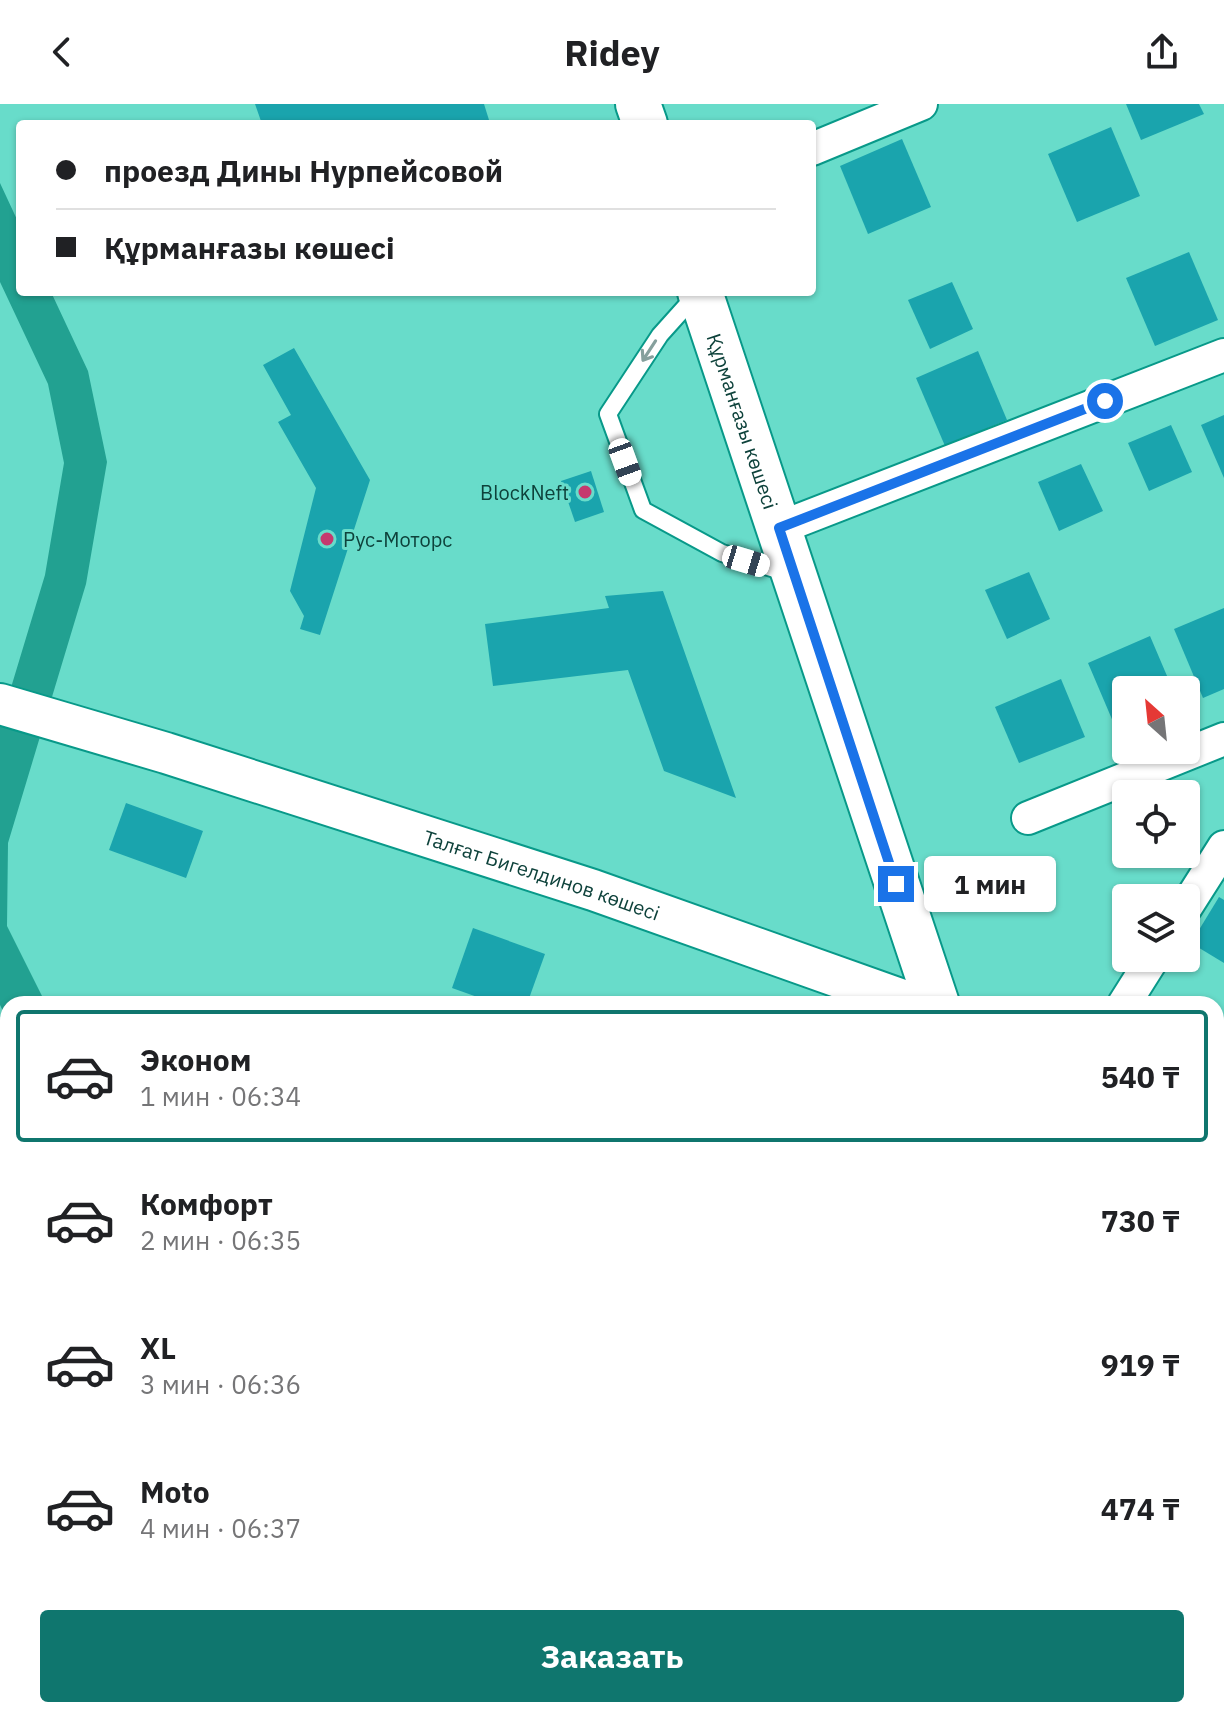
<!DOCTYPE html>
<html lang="ru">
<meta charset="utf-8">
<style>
:root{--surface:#fff;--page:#f6f6f6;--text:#202124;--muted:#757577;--line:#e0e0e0;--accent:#0f766e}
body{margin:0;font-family:"IBM Plex Sans",sans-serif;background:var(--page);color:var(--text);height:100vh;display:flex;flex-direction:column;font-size:30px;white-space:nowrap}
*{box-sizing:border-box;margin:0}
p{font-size:26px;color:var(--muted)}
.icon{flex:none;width:44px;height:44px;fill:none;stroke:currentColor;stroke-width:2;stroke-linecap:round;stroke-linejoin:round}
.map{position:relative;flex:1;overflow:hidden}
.panel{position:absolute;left:0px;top:892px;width:1224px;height:722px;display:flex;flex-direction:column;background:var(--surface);border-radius:24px 24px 0 0;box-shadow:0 2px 6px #0004}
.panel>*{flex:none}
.banner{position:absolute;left:16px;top:16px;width:800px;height:176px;border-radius:8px;box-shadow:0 2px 6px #0004;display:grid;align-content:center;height:176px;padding:0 40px;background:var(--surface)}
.needle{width:52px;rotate:333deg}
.buttons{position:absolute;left:1112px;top:572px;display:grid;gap:16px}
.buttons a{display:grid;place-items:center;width:88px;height:88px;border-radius:8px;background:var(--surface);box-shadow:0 2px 6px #0004;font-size:40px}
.end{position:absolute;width:36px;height:36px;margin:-18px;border:10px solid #1a73e8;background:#fff;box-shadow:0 0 0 4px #fff}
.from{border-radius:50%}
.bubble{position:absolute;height:56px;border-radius:8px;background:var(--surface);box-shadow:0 2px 6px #0004;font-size:26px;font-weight:700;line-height:56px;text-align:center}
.car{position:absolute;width:24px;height:48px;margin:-24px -12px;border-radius:10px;box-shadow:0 0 6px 2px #0007;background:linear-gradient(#fff 24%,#345 0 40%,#fff 0 76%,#345 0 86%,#fff 0)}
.banner b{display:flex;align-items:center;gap:28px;height:76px;font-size:30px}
.banner b+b{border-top:2px solid var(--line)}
.banner i{width:20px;height:20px;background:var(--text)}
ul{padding:14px 0 0;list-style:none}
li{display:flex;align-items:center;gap:24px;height:132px;margin:0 16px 12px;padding:0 24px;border:4px solid transparent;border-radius:8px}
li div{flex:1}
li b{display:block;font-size:30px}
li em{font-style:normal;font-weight:700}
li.active{border-color:var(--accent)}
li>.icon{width:72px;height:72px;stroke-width:1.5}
.primary-button{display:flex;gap:16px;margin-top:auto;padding:16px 40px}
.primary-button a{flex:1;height:92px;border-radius:8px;background:var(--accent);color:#fff;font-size:32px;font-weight:700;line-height:92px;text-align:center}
header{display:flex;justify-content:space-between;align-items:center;height:104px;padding:0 40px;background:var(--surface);font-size:36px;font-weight:700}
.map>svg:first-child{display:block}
.water{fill:#22a191}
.building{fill:#1aa4ad}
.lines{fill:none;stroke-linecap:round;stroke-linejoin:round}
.service-casing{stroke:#089989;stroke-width:20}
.minor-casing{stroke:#089989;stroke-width:36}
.tertiary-casing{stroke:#089989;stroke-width:44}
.primary-casing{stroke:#089989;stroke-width:48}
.service{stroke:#fff;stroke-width:16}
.minor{stroke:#fff;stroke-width:32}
.tertiary{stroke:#fff;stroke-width:40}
.primary{stroke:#fff;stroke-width:44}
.oneway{stroke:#86a09d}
.route{stroke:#1a73e8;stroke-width:10}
.poi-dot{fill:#c5396e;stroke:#68dcca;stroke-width:3}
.labels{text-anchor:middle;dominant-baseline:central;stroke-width:6;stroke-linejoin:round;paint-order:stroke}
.street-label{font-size:20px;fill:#0e423b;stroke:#68dcca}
.poi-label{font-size:20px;fill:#0e423b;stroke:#68dcca;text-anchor:end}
</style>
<header><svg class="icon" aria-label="back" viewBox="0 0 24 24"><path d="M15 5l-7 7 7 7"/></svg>Ridey<svg class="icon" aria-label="share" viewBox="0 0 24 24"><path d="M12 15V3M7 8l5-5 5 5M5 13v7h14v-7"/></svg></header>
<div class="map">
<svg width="1224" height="1613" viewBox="0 0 1224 1613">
<rect width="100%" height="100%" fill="#68dcca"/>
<polygon class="water" points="0,79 20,122 20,188 51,188 88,267 107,358 86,480 8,739 7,822 46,900 8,900 8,917 0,901 0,620 45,471 64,359 48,280 0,178"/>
<g class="building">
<polygon points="255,0 484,0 489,16 475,20 262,20"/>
<polygon points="1126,0 1199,0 1204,10 1141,36"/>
<polygon points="1111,23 1140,92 1077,118 1048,50"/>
<polygon points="902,35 931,103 868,130 840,62"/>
<polygon points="1189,148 1218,216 1155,242 1126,174"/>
<polygon points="952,178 973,225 930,245 908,196"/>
<polygon points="294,244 370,376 320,531 300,525 304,512 290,487 316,384 278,318 291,311 263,261"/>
<polygon points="978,247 1007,316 945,342 916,274"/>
<polygon points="1224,311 1224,374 1201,321"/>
<polygon points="1171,321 1192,368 1149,387 1128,339"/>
<polygon points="1081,360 1103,407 1059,427 1038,378"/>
<polygon points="591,367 604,408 575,418 561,377"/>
<polygon points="1029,468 1050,515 1007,535 985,486"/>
<polygon points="663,487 736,694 664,667 628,566 493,582 485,520 609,504 605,492"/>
<polygon points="1224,504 1224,585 1203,594 1174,525"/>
<polygon points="1150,532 1173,586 1126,586 1126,623 1117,627 1088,559"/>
<polygon points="1061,575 1085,633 1019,659 995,603"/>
<polygon points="126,699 203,727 186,774 109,746"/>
<polygon points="1219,793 1224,796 1224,859 1191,839"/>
<polygon points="473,824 545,850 527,900 497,900 452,884"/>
<polygon points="1216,922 1224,926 1224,953 1216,966"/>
<polygon points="1219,1287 1224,1303 1224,1361 1216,1363 1216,1288"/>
<polygon points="0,1340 8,1341 8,1393 0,1392"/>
<polygon points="1216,1541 1224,1542 1224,1576 1216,1575"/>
<polygon points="387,1606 447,1606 446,1613 386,1613"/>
<polygon points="651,1606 716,1606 714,1613 650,1613"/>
<polygon points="744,1606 804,1611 803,1613 743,1613"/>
</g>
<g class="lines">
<g class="service-casing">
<polyline id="service" points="695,192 660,231 608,310 643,406 722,449 788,469"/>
</g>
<g class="minor-casing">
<g id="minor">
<polyline points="812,45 921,0"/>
<polyline points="779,424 1224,251"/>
<polyline points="1028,714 1224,635"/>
<polyline points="1186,803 1224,743"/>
<polyline points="1124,900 1153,854"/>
<polyline points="1216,1054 1224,1058"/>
<polyline points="1216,1421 1224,1410"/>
<polyline points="1175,1612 1215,1606"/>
<polyline points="519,1613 520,1606"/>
</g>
</g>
<g class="tertiary-casing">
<g id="tertiary">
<path id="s1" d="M0 600 166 649 593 786 914 900"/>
</g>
</g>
<g class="primary-casing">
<g id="primary">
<polyline points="638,0 645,20"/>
<path id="s2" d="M700 188 937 900"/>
<polyline points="1172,1606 1175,1613"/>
</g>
</g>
<use href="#service" class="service"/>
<use href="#minor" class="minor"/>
<use href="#tertiary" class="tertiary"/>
<use href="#primary" class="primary"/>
</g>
<defs><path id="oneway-shaft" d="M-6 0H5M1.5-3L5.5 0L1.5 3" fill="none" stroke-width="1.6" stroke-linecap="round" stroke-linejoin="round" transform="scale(2)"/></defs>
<use class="oneway" href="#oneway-shaft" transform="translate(649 247) rotate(123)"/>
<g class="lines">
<polyline class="route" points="896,780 779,424 1105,297"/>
</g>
<g class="poi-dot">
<circle cx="585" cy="388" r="8"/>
<circle cx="327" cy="435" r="8"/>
</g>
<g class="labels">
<g class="street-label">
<text stroke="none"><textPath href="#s2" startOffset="136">Құрманғазы көшесі</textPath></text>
<text stroke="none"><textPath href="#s1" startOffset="568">Талғат Бигелдинов көшесі</textPath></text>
</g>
<g class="poi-label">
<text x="569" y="388">BlockNeft</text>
<text x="343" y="435" text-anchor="start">Рус-Моторс</text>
</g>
</g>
</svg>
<div class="buttons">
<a><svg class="needle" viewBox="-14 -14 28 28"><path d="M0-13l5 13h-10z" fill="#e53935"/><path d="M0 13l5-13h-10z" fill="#757577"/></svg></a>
<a><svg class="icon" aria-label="locate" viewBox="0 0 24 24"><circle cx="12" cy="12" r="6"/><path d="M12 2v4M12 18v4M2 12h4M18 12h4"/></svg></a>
<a><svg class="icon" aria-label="layers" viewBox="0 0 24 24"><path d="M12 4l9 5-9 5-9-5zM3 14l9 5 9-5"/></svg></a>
</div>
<i class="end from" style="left:1105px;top:297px"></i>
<i class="end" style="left:896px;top:780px"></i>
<div class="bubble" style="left:924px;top:752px;width:132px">1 мин</div>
<i class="car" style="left:625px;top:358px;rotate:160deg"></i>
<i class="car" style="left:746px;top:457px;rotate:107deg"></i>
<div class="banner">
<b><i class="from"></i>проезд Дины Нурпейсовой</b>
<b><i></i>Құрманғазы көшесі</b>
</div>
<section class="panel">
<ul>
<li class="active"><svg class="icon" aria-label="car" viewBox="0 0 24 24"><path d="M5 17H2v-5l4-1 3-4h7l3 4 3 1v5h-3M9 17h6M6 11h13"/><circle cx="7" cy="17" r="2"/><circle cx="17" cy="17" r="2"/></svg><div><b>Эконом</b><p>1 мин · 06:34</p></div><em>540 ₸</em></li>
<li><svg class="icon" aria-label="car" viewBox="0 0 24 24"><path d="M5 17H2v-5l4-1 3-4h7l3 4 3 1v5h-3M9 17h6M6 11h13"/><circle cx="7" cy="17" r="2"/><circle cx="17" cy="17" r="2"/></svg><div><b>Комфорт</b><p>2 мин · 06:35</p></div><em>730 ₸</em></li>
<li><svg class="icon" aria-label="car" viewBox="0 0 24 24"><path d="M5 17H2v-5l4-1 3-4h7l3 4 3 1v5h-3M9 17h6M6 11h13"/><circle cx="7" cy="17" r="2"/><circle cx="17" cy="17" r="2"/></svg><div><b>XL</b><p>3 мин · 06:36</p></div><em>919 ₸</em></li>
<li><svg class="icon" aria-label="car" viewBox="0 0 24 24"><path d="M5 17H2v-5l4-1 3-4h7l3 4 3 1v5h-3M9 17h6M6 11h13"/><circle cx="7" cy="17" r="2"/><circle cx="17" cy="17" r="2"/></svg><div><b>Moto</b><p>4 мин · 06:37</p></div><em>474 ₸</em></li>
</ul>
<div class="primary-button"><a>Заказать</a></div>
</section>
</div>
